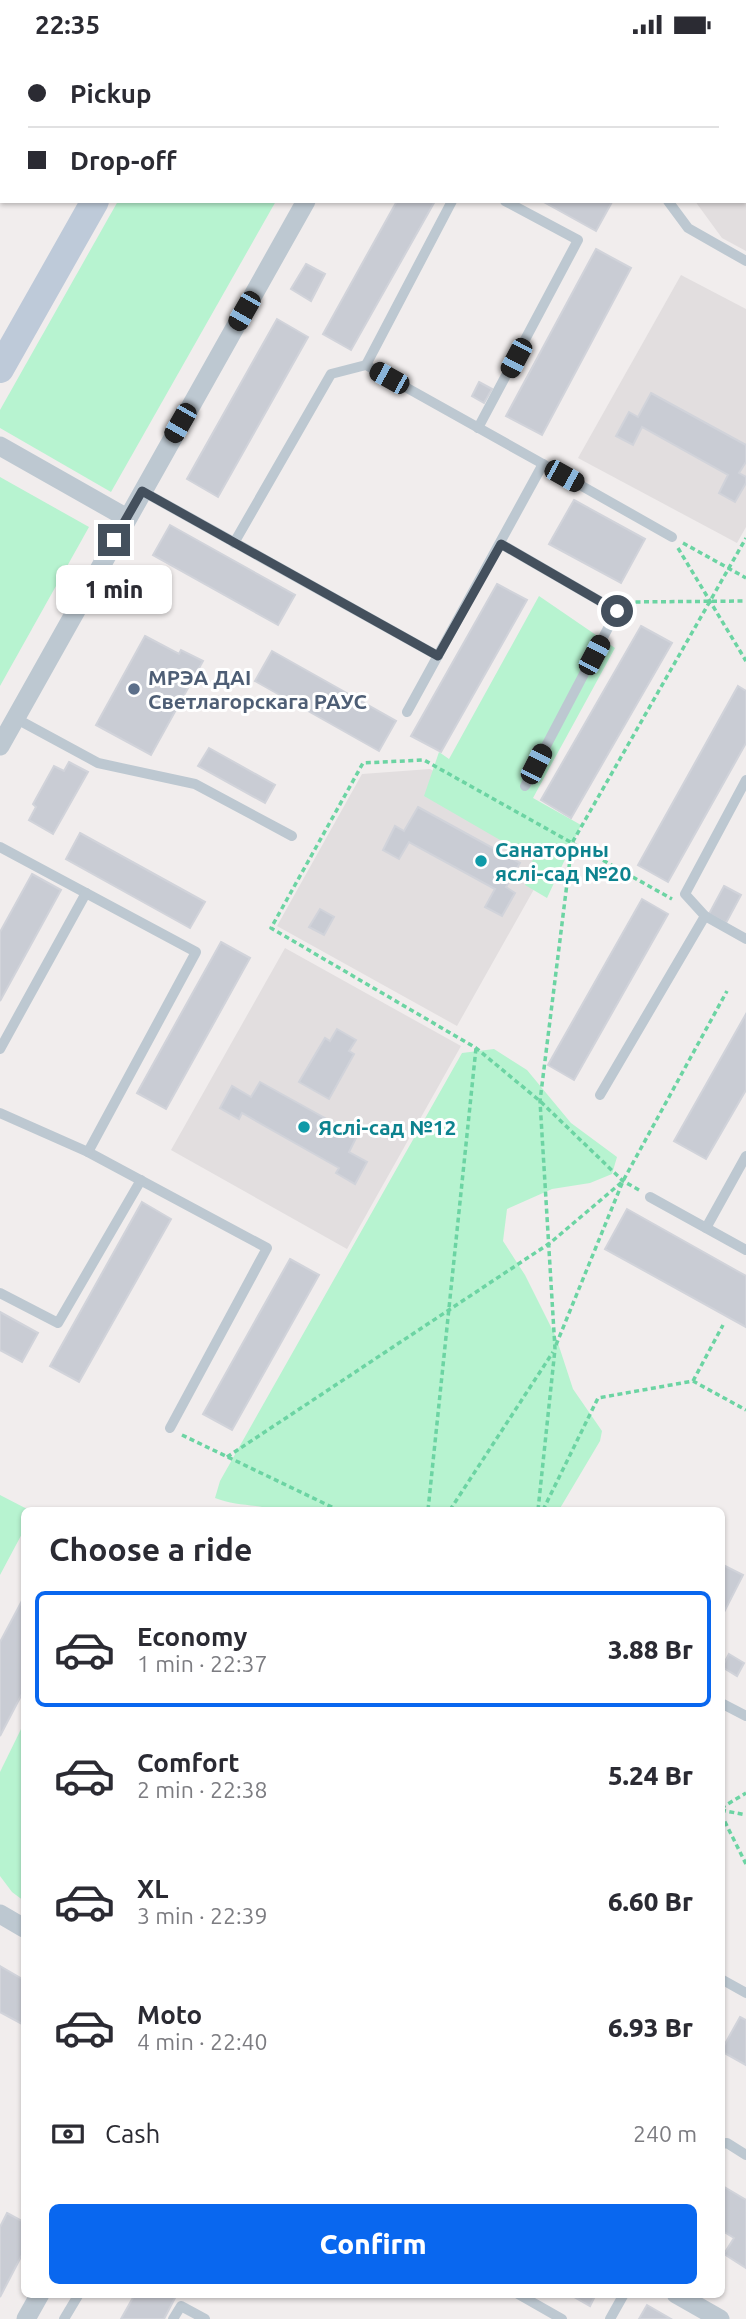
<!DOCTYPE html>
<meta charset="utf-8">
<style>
:root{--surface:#fff;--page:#f2f2f3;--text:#2b2b33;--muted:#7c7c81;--line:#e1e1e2;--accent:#0967ef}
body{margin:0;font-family:Ubuntu,sans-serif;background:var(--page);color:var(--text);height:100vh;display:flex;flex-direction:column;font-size:26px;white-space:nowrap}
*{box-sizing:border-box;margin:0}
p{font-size:23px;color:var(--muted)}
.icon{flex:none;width:38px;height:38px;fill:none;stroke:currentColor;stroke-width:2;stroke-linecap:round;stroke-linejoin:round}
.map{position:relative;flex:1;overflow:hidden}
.details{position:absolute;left:21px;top:1458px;width:704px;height:791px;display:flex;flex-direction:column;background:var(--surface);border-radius:10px;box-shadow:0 2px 5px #0004}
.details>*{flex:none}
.guide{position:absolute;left:0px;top:0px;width:747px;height:154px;box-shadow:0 2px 5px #0004;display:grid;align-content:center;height:154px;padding:0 28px;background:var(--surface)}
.end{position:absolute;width:32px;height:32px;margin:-16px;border:9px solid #44505d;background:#fff;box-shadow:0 0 0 4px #fff}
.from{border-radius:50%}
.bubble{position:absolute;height:49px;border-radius:10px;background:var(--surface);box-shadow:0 2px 5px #0004;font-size:23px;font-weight:800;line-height:49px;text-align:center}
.car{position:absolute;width:21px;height:42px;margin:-21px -10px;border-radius:9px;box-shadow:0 0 5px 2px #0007;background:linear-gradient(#222 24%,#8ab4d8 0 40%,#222 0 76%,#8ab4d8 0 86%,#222 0)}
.guide b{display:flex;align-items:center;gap:24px;height:66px;font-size:26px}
.guide b+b{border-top:2px solid var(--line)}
.guide i{width:18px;height:18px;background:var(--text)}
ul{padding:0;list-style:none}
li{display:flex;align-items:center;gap:21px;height:116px;margin:0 14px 10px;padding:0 14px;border:4px solid transparent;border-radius:10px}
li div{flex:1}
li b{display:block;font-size:26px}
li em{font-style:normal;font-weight:800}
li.current{border-color:var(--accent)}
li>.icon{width:63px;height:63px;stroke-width:1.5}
h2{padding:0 28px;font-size:32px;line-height:84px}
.pay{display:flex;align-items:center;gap:18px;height:77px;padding:0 28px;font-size:26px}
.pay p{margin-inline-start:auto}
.action{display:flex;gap:14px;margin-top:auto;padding:14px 28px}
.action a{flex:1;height:80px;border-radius:10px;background:var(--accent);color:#fff;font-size:28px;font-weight:800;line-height:80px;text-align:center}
.status{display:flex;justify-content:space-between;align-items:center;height:49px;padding:0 35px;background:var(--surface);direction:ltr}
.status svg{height:19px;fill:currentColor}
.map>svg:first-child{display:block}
.education{fill:#e2dedf}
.green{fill:#b7f3d0}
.building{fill:#c9ccd4;stroke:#d1d3da;stroke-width:2}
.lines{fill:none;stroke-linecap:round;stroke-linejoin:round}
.path{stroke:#6cd4a3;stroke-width:3.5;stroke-dasharray:5 3.5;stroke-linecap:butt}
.lane{stroke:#bdc8d1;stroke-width:10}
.street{stroke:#bdc8d1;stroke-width:19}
.secondary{stroke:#becad9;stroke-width:28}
.route{stroke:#44505d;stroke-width:9}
.service-dot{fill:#5c6f8a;stroke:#fff;stroke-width:2.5}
.culture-dot{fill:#0f9aa8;stroke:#fff;stroke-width:2.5}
.labels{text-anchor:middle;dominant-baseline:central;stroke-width:6;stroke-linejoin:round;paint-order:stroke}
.service-label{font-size:21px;font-weight:bold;fill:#4e5e75;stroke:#fff;text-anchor:start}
.culture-label{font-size:21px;font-weight:bold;fill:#0d838f;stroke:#fff;text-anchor:start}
</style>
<div class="status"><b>22:35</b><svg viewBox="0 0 49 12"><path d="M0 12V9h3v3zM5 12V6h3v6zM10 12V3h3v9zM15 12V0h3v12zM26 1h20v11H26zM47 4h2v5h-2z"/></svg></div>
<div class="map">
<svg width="746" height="2270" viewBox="0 0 746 2270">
<rect width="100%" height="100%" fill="#f1eded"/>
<g class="education">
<polygon points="746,38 746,202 722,189 695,152 746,152"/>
<polygon points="681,226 746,260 746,478 737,494 578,409"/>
<polygon points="430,720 560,794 457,977 277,877 362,725"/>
<polygon points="285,899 461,997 347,1200 171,1101"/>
</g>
<g class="green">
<polygon points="118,152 276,152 111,443 0,379 0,361"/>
<polygon points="0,428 89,478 0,637"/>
<polygon points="539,547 615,599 533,749 581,776 547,849 525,836 533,810 424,747 439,703 449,710"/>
<path d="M494 1000 527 1021 571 1074 617 1108 612 1125 590 1134 552 1140 507 1160 503 1192 525 1226 556 1288 573 1340 602 1382 600 1392 559 1461H276C255 1455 235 1457 215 1449L220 1432 462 1004Z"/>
<polygon points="0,1446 29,1461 24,1461 24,1481 0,1526"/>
<polygon points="24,1674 24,1852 12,1843 0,1827 0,1723"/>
</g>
<g class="building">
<polygon points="397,152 435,152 351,301 323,285"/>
<polygon points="542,152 610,152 612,153 596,182"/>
<polygon points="596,200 631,219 542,386 506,367"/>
<polygon points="306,215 325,225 311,252 291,240"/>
<polygon points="277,270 308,288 218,448 187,430"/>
<polygon points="479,333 492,340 484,354 472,347"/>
<polygon points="651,344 746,396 746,413 739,424 746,428 746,434 735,453 719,444 728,426 642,378 633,396 616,387 629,363 638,368"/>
<polygon points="574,451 645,490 621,534 549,495"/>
<polygon points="170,476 295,546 278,576 153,506"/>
<polygon points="497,535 527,551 441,703 411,687"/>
<polygon points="641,577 672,594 571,769 541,751"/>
<polygon points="145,587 179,605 181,601 203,612 151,706 96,676"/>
<polygon points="272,602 396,672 379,702 255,632"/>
<polygon points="738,637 746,642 746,694 668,833 638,816"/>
<polygon points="209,699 275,736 265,754 198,717"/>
<polygon points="69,713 88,723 53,785 29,771 36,758 33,755 54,717 64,722"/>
<polygon points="418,758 520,814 506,838 515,844 502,867 485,858 495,840 409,793 399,810 383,801 395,777 404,782"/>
<polygon points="80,784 205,853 190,879 66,810"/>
<polygon points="32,825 61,841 0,952 0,883"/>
<polygon points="724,837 741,846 726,874 709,865"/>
<polygon points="642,850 668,865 574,1031 548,1016"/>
<polygon points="320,860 334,868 324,886 309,878"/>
<polygon points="221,893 250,909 166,1060 137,1044"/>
<polygon points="746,965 746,1041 706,1110 674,1092"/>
<polygon points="337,980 356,991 349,1002 354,1005 329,1050 299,1033 325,989 330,992"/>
<polygon points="260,1033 357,1087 349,1103 367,1113 355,1135 336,1124 339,1119 242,1064 239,1070 220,1059 232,1037 251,1048"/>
<polygon points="142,1153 171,1170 79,1333 50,1317"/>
<polygon points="627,1160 746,1227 746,1278 605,1200"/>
<polygon points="290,1210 319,1226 232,1381 203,1365"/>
<polygon points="0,1263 38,1284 22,1313 0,1301"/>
<polygon points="721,1515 743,1526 721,1569"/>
<polygon points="24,1548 24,1641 0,1687 0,1593"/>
<polygon points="729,1605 744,1614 737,1627 722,1618"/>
<polygon points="0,1917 24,1931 24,1976 0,1963"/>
<polygon points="740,1968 746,1971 746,2016 721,2002"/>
<polygon points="721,2136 746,2151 746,2219 724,2205 734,2189 721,2181"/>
<polygon points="7,2164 24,2173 24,2202 0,2248 0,2178"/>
<polygon points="135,2245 177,2245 164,2270 121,2270"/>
<polygon points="569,2245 596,2245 590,2257"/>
<polygon points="647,2256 671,2270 639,2270"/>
</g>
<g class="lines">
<g class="path">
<polyline points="257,0 257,2"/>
<polyline points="215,2 216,0"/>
<polyline points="468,2 469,0"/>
<polyline points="683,494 746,529"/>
<polyline points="678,499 746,612"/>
<polyline points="627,553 746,552"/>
<polyline points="639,1141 623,1132 540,1052 476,999 271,879 363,714 424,711 672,850"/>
<polyline points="556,1296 623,1132 727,942"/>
<polyline points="693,1332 723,1276"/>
<polyline points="182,1386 338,1461"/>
<polyline points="227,1408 550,1194 622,1133"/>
<polyline points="428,1461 476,999"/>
<polyline points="450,1461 553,1303"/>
<polyline points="538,1461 555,1300 540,1052 572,794 746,489"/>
<polyline points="543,1461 598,1349 693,1332 746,1361"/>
<polyline points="721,1759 746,1744"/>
<polyline points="721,1761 746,1766"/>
<polyline points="721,1765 746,1815"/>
</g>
<g class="lane">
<polyline points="557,2 558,0"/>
<polyline points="668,152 688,179 746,212"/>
<polyline points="366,316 452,152"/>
<polyline points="478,379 578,191 505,152"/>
<polyline points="142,442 438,607"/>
<polyline points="234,494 331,325 366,316 543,415"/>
<polyline points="501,495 617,562 525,737"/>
<polyline points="407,663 543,415 672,488"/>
<polyline points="15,669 98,714 195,735 292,787"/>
<polyline points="0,798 196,903 88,1103 267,1199 170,1379"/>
<polyline points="705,867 746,890"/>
<polyline points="0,1000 86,844"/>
<polyline points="600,1046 705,867 685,845 746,731"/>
<polyline points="0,1064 88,1103"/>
<polyline points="650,1148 746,1201"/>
<polyline points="706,1179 746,1107"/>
<polyline points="0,1244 58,1274 141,1131"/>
<polyline points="721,1654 746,1667"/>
<polyline points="721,1930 746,1944"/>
<polyline points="721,2095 727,2094 746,2106"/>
<polyline points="518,2245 562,2270"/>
<polyline points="64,2270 79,2245"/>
<polyline points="173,2270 181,2257 205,2270"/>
<polyline points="610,2270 624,2245"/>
</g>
<g class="street">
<polyline points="392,2 393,0"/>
<polyline points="0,397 127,469"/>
<polyline points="0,697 306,152"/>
<polyline points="0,1865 24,1879"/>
<polyline points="676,2245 720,2270"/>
<polyline points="26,2270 40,2245"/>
</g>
<g class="secondary">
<polyline points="180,2 181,0"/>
<polyline points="0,320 95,152"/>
</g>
</g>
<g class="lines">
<polyline class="route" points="114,491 142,442 438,607 501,495 617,562"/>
</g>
<circle class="service-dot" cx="134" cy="640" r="7"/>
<g class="culture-dot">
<circle cx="481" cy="812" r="7"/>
<circle cx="304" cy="1078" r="7"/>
</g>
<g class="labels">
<g class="service-label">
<text x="148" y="628">МРЭА ДАІ<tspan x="148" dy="24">Светлагорскага РАУС</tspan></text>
</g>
<g class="culture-label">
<text x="495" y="800">Санаторны<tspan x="495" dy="24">яслі-сад №20</tspan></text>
<text x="318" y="1078">Яслі-сад №12</text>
</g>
</g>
</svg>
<i class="end from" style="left:617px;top:562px"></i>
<i class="end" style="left:114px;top:491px"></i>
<div class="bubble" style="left:56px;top:516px;width:116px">1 min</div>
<i class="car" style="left:244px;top:262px;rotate:210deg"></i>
<i class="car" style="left:516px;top:309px;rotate:208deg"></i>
<i class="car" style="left:389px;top:329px;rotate:299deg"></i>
<i class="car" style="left:180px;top:374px;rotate:210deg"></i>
<i class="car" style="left:564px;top:427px;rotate:119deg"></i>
<i class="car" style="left:594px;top:606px;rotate:28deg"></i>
<i class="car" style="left:536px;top:715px;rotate:27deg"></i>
<div class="guide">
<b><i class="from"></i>Pickup</b>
<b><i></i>Drop-off</b>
</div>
<section class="details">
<h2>Choose a ride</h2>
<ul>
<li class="current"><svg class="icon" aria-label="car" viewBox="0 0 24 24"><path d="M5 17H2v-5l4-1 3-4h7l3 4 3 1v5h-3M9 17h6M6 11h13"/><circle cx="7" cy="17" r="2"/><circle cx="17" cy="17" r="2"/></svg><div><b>Economy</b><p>1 min · 22:37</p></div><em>3.88 Br</em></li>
<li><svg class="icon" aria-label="car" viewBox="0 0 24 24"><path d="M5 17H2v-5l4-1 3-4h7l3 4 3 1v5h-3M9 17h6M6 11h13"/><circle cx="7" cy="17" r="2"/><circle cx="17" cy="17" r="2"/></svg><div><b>Comfort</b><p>2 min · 22:38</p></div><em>5.24 Br</em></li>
<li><svg class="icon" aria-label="car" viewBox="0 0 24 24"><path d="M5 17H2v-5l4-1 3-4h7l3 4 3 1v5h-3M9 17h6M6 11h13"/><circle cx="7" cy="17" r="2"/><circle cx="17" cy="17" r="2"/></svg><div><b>XL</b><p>3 min · 22:39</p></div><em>6.60 Br</em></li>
<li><svg class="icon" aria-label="car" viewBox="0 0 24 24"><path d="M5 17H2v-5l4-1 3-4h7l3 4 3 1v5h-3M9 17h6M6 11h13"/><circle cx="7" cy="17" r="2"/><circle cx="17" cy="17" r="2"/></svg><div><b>Moto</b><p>4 min · 22:40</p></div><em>6.93 Br</em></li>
</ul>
<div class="pay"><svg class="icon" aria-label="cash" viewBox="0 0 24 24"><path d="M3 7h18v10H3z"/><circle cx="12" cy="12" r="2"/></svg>Cash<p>240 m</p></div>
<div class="action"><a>Confirm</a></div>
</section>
</div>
